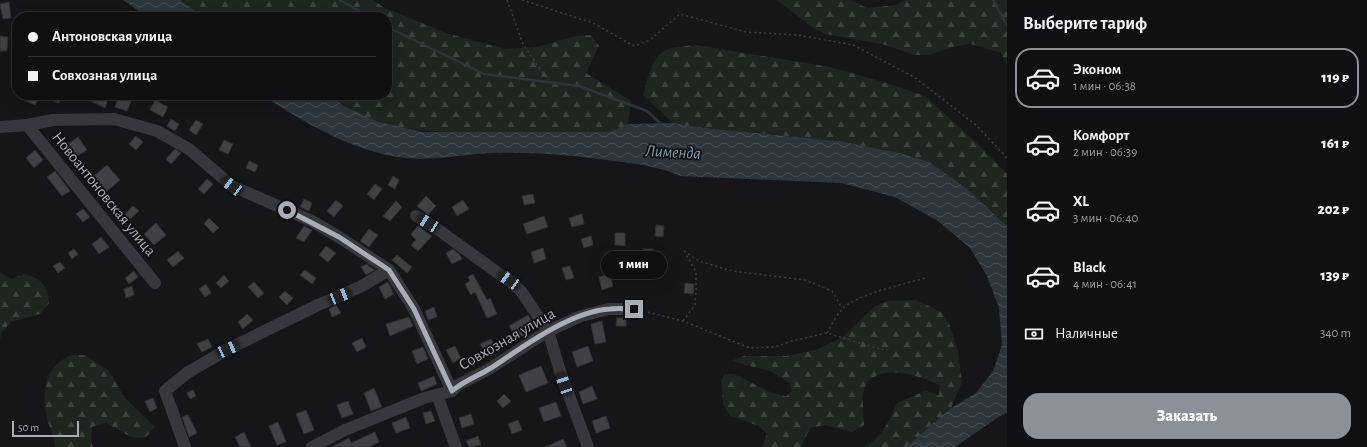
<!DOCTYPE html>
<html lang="ru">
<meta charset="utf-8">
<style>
:root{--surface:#101012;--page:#19191b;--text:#f1f3f6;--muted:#9c9d9f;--line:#303032;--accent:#8c9099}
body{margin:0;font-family:"Alegreya Sans",sans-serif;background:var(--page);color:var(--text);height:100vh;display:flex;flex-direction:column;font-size:15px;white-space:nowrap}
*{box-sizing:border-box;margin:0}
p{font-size:13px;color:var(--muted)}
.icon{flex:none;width:22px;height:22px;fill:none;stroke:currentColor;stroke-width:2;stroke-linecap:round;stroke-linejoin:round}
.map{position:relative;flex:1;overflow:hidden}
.details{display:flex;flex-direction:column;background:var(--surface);width:360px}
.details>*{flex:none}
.top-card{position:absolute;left:12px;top:12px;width:380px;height:88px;border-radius:16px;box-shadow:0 4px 16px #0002,0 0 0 1px var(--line);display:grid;align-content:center;height:88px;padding:0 16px;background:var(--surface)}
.scale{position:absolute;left:12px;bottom:10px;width:67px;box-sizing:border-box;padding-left:4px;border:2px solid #a8adb8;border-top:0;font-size:11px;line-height:14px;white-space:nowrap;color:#a8adb8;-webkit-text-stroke:3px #111113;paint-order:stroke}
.end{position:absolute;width:18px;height:18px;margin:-9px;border:5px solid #a8adb8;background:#111;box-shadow:0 0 0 2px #111}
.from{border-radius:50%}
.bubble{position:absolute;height:28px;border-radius:14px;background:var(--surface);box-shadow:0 4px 16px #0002,0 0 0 1px var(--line);font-size:13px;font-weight:800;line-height:28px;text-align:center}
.car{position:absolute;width:12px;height:24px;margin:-12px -6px;border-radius:5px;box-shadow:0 0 3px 1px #0007;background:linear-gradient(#222 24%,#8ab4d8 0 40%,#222 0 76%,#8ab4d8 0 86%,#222 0)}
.top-card b{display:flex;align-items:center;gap:14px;height:38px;font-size:15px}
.top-card b+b{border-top:1px solid var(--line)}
.top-card i{width:10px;height:10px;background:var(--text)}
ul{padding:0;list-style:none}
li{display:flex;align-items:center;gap:12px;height:60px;margin:0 8px 6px;padding:0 8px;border:2px solid transparent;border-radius:16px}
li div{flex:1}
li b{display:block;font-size:15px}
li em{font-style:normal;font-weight:800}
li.active{border-color:var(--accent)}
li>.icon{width:36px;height:36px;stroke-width:1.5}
h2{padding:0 16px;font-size:18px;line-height:48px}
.pay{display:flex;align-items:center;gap:10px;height:44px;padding:0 16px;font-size:15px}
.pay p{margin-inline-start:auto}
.primary-button{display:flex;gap:8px;margin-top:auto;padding:8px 16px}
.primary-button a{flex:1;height:46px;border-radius:16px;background:var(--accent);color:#fff;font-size:16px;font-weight:800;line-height:46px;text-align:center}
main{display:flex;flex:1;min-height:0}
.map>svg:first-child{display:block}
.forest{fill:url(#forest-firs)}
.water{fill:url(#water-waves)}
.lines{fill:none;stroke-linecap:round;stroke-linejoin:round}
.stream{stroke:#2c353c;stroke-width:2.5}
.building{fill:#404145;stroke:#303034}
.path{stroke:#3d3f44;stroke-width:1.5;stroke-dasharray:2 3;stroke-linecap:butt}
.minor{stroke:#37383d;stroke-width:12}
.route{stroke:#a8adb8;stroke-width:5}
.labels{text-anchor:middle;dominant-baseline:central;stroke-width:3.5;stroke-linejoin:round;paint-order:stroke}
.street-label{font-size:16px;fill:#a8adb8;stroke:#111113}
.water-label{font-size:17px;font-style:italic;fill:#7f9bb3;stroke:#111113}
</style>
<main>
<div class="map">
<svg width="1007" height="447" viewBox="0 0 1007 447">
<defs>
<pattern id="forest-firs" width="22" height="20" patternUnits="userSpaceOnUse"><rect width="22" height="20" fill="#1e261f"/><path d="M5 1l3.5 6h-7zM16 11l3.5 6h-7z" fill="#3c433d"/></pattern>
<pattern id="water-waves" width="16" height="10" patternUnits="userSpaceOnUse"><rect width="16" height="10" fill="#2c353c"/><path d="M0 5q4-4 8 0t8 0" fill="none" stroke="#485056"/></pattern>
</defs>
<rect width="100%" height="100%" fill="#161618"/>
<g class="forest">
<path d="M180 0H373L385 8 446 33 505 49 537 47 577 36 591 35 599 46 586 73 631 101 628 124 609 132C572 132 536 132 499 132 438 132 381 136 330 95H387V17H203Z"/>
<polygon points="777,0 850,0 867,8 895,5 906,0 1007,0 1007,64 1001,53 971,44 956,46 929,55 914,55 886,45 826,34 813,28"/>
<path d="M696 45 830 67 887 83 925 96 980 146 1007 174V226L966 188 900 153 839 141 713 129 673 123 643 95C648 79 652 52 671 48 679 46 688 46 696 45Z"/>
<path d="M0 272 11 279 25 274C42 280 47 284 49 303L40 314 11 322 2 332 0 339Z"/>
<path d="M916 300 941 312 949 323 958 351 962 382 951 408 906 447H865C883 436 889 421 897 403L925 391 939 395V385C922 376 882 363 867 383 860 393 864 413 864 425L852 432 825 425 810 428 801 447H762L767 434 759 426 730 416 723 404 721 380 725 374H734L772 393 786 396 792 391 790 383 770 371 731 361 744 356H786L816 350 843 337 874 307 887 301Z"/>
<path d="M71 355H85L109 371 124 397 155 427 145 438 131 437 106 423 92 427 91 441 93 447H55C54 436 48 425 46 414 42 387 46 367 71 355Z"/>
</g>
<g class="water">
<polygon points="123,0 180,0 203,17 147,17"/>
<path d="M262 95H330L344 106 379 122 423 132H609L628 124 673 123 713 129 839 141 900 153 929 162 966 188 1007 226V413L1000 416 955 447H906L951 408 976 393 993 371 1002 345 999 308 987 276 970 248 938 221 895 197 841 183 680 176C657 166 638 164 613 161 573 155 533 152 492 153 463 154 434 161 405 158 353 152 305 123 262 95Z"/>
</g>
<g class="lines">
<g class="stream">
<polyline points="340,0 369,17"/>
<polyline points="993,0 1007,25"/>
<polyline points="387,27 484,74 579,86 647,111 661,124"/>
</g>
</g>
<g class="building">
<polygon points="9,2 11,18 3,19 0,4"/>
<polygon points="0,36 8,37 7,51 0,51"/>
<polygon points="26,95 40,95 35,105 24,100"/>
<polygon points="40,95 62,95 59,103 39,96"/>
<polygon points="79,95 91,95 108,99 105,108"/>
<polygon points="119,95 132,99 127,111 115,107"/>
<polygon points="155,100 168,107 163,117 150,110"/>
<polygon points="171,119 179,124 175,131 167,126"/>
<polygon points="196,120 203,124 196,135 189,130"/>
<polygon points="136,136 143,142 136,150 129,144"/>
<polygon points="78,137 87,150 77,156 68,144"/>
<polygon points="224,140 233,144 228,154 219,150"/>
<polygon points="175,149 181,153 171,164 166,159"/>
<polygon points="35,150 43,160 34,168 26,158"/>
<polygon points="249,161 258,165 255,172 246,168"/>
<polygon points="107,165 120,180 107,191 94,176"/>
<polygon points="55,171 70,191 62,196 47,177"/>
<polygon points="393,176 399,180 395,189 388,185"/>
<polygon points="207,179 213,184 204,194 198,189"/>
<polygon points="375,184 382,189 374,200 367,194"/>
<polygon points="533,194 535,203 524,205 522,196"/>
<polygon points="426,196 436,206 428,215 417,206"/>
<polygon points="304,199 312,203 309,211 300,207"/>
<polygon points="336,200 343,206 334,217 327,211"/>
<polygon points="463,200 469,209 457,216 452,207"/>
<polygon points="396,201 402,207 390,221 383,216"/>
<polygon points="133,206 139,211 130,219 125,214"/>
<polygon points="83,209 90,217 83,222 76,214"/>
<polygon points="582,214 584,224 572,227 569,218"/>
<polygon points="544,216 548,227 527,234 523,224"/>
<polygon points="209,218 219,228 213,233 204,224"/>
<polygon points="156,223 166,235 154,245 144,234"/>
<polygon points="656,225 664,226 663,237 655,236"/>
<polygon points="304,226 312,230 304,242 296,238"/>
<polygon points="418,226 432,236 418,251 411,245 416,240 411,234"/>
<polygon points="369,229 378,235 369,247 360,241"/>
<polygon points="615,233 625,233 625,246 615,245"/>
<polygon points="591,236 593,245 584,248 581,239"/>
<polygon points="101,237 109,247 99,254 92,244"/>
<polygon points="326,246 336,253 328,262 319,255"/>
<polygon points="543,248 546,259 534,263 531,252"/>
<polygon points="74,249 78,254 72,259 68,253"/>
<polygon points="453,249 459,254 462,259 452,264 446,253"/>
<polygon points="643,249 653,249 653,257 644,258"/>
<polygon points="178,251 184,258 173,267 167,260"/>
<polygon points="397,255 412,267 407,273 392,260"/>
<polygon points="60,262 65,268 58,273 53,266"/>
<polygon points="366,264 375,270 366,275 361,267"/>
<polygon points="570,266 574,278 566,280 562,268"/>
<polygon points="305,270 316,278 312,284 300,275"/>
<polygon points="134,271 138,277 129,284 125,278"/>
<polygon points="473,274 487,300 490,298 497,314 487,318 475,292 471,295 465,284 470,281 468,277"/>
<polygon points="610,274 613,286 602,290 599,277"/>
<polygon points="224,275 229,281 221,288 216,283"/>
<polygon points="254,282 264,293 258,298 248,287"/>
<polygon points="388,282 394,294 385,299 379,287"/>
<polygon points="685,283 694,284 693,294 684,293"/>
<polygon points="206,284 211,293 205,297 199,289"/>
<polygon points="132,286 134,295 126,298 124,289"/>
<polygon points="285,291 293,298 287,305 279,297"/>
<polygon points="336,305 341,313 332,317 329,309"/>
<polygon points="434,307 437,317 428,320 425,311"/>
<polygon points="247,314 253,320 243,329 238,322"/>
<polygon points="528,315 536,328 517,339 509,326"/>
<polygon points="409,317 413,326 390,336 386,324"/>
<polygon points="617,318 626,318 626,326 616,326"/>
<polygon points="602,321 606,342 595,344 591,324"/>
<polygon points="362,338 366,347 357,352 352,343"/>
<polygon points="208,339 212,347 202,352 197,344"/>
<polygon points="491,339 496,348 485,353 480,344"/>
<polygon points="455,346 461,358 453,363 446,350"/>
<polygon points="588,346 593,361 577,367 572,352"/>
<polygon points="423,347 428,359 417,364 412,351"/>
<polygon points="541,366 548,383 526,392 519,375"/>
<polygon points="434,376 437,384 421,391 418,383"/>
<polygon points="592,386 597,399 583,404 579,392"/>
<polygon points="374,388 382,407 371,411 364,393"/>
<polygon points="193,390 196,396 190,399 187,393"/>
<polygon points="504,394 511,401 503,408 497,401"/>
<polygon points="153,398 157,408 150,412 145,401"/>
<polygon points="348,401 353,414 342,418 337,405"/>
<polygon points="556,402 561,416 544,422 539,408"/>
<polygon points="306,410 314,430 304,434 296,414"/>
<polygon points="431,411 435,421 426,424 423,413"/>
<polygon points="471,414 474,424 462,428 459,418"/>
<polygon points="188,415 197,433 189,437 182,417"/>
<polygon points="606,416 610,428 596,433 592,421"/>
<polygon points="406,417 410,428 396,433 392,423"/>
<polygon points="518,420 522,430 512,434 508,424"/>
<polygon points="278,422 286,442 277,445 269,426"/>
<polygon points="244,432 251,447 240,447 235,437"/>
<polygon points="375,432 379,442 369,447 332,447 349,438 351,443"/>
<polygon points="478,436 481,445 469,447 466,441"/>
<polygon points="563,439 567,447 545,447"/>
</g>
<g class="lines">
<g class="path">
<polyline points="507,0 523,44 544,75"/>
<polyline points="522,0 593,23 634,46 650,40 680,14 746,32 798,35 853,45 914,77 976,125 1007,158"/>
<polyline points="684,251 699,261 732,271 805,280 832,291 842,308"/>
<polyline points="643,311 683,321 750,348 775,347 792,341 827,333 883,350"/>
<polyline points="683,321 695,305 696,290 696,272 685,253"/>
<path d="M827 333C831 326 836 316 842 309 855 295 907 283 926 278"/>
</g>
<g class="minor">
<polyline points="27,125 155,283"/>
<polyline points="0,127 27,125 53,120 114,119 157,131 189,149 232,186 312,221 339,237 389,270 414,309 452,391"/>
<polyline points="416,216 440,231 509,281 521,291 548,331 560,371 588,447"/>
<polyline points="437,395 456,447"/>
<polyline points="185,447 165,391 187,373 228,349 318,305 360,287 389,270"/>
<polyline points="312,447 345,430 424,398 452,391 458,385 489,369 548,331 581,316 609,309 634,309"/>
</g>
</g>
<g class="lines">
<path class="route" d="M287 210 339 237 389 270 414 309 452 391C463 381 478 376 491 368 523 347 571 311 610 309 618 308 626 309 634 309"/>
</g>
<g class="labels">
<g class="street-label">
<text transform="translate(104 194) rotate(51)">Новоантоновская улица</text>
<text transform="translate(507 339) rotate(-30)">Совхозная улица</text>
</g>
<g class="water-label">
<text transform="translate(673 152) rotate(3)">Лименда</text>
</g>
</g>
</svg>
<div class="scale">50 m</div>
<i class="end from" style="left:287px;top:210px"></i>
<i class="end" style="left:634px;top:309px"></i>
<div class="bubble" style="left:601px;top:251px;width:66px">1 мин</div>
<i class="car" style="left:232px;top:186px;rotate:307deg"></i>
<i class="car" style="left:428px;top:223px;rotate:302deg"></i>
<i class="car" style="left:509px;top:280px;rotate:305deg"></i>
<i class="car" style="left:340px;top:296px;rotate:68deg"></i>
<i class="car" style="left:228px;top:349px;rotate:66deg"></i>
<i class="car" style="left:564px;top:384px;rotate:341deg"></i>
<div class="top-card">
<b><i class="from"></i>Антоновская улица</b>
<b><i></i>Совхозная улица</b>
</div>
</div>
<section class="details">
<h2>Выберите тариф</h2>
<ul>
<li class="active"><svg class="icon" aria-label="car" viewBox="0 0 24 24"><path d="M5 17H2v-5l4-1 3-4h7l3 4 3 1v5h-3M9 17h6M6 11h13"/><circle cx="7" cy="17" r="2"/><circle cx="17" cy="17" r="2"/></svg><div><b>Эконом</b><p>1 мин · 06:38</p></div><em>119 ₽</em></li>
<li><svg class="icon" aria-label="car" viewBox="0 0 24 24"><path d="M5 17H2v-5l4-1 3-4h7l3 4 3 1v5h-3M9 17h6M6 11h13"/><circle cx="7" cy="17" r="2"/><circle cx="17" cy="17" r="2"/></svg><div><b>Комфорт</b><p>2 мин · 06:39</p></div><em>161 ₽</em></li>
<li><svg class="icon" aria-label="car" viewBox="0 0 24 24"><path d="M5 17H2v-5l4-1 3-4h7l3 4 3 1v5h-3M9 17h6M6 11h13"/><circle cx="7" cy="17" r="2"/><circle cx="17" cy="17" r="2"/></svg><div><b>XL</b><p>3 мин · 06:40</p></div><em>202 ₽</em></li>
<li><svg class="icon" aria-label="car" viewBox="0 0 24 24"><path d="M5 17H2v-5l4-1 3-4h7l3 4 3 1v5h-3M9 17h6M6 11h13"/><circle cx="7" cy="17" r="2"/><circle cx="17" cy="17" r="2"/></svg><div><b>Black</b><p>4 мин · 06:41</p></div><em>139 ₽</em></li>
</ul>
<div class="pay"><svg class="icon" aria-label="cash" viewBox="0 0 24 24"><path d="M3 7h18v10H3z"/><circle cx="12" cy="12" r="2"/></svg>Наличные<p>340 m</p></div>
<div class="primary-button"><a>Заказать</a></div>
</section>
</main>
